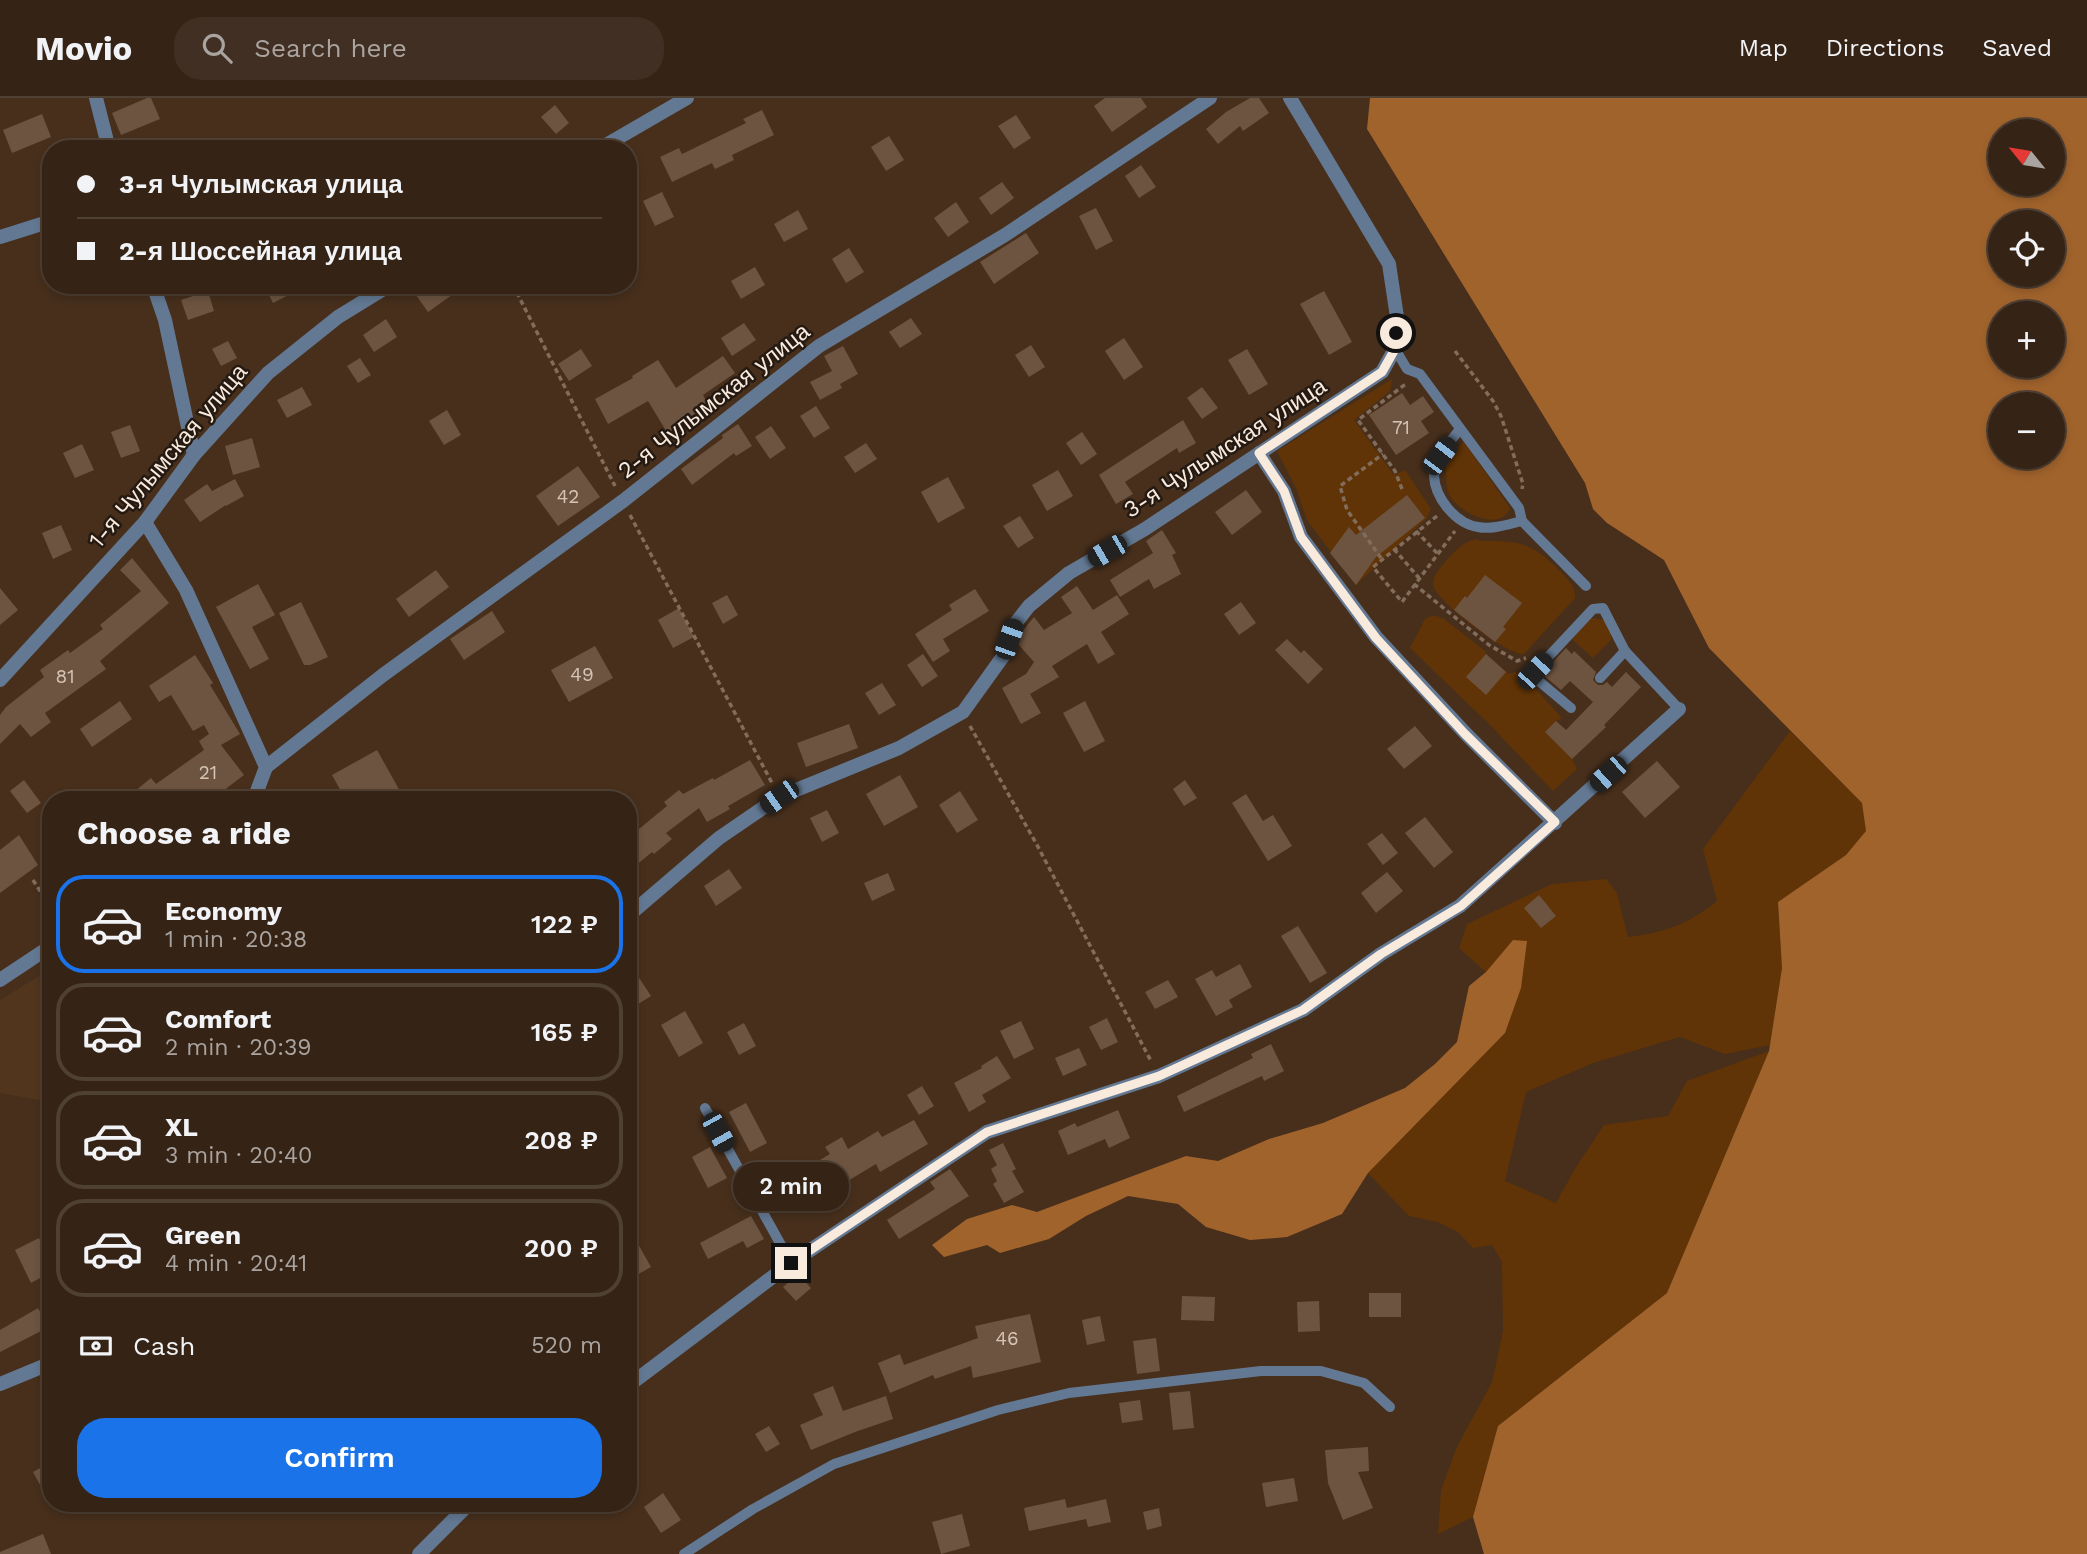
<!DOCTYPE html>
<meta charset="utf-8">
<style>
:root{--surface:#352315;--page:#402f22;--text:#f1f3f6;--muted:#aaa4a0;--line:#4f4034;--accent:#1a73e8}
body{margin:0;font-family:"Work Sans",sans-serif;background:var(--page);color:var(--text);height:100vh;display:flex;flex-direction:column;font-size:26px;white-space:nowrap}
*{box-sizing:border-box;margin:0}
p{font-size:23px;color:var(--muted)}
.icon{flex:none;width:38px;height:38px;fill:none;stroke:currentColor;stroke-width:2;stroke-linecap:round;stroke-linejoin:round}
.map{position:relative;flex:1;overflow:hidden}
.drawer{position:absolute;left:42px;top:693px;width:595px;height:721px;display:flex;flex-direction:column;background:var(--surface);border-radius:28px;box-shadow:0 4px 10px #0003,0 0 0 2px var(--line)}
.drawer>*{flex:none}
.guide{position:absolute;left:42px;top:42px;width:595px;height:154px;border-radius:28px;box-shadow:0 4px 10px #0003,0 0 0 2px var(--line);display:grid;align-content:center;height:154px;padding:0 35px;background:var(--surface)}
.needle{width:46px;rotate:300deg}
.tools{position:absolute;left:1988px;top:21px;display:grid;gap:14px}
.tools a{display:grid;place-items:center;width:77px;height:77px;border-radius:50%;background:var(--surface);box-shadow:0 4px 10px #0003,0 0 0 2px var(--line);font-size:35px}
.end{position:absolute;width:32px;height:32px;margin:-16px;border:9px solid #f9eade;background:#111;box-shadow:0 0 0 4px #111}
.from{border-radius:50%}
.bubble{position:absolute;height:49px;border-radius:24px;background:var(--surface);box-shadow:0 4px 10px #0003,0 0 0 2px var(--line);font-size:23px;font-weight:600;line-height:49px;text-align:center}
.car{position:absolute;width:21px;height:42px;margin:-21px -10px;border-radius:9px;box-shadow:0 0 5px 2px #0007;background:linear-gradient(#222 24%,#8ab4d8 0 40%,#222 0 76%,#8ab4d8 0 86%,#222 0)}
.guide b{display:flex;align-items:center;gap:24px;height:66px;font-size:26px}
.guide b+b{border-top:2px solid var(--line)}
.guide i{width:18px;height:18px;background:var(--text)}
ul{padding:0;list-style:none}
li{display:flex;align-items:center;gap:21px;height:98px;margin:0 14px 10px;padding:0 21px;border:4px solid var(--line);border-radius:28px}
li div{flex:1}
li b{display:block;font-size:26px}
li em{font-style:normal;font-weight:600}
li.active{border-color:var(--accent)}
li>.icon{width:63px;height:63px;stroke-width:1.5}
h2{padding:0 35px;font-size:32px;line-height:84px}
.pay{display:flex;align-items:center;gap:18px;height:77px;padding:0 35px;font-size:26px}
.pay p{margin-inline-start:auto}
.button{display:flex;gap:14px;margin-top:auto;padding:14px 35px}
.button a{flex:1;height:80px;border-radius:28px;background:var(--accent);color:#fff;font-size:28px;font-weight:600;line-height:80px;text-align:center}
header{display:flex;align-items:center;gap:42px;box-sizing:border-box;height:98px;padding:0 35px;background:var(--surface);border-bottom:2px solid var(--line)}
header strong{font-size:33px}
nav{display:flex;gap:38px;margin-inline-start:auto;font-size:24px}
.search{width:490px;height:63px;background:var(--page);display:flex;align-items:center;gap:18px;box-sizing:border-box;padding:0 24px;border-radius:28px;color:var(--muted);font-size:26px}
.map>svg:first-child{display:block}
.built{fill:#52351d}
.green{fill:#603406}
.water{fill:#a1632c;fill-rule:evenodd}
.building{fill:#6d5440}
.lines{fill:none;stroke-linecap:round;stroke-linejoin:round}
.path{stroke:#826d5c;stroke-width:3.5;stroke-dasharray:5 3.5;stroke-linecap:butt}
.lane{stroke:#637993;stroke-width:10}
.street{stroke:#637993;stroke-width:14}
.route{stroke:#f9eade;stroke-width:9}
.labels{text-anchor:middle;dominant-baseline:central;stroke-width:5;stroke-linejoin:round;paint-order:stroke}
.number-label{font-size:19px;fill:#d6c4b6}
.street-label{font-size:23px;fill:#f9eade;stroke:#251a12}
</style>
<header>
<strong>Movio</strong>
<div class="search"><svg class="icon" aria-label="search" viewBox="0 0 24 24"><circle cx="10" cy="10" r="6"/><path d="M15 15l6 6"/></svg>Search here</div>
<nav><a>Map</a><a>Directions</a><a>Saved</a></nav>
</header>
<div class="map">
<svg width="2087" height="1456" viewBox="0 0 2087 1456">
<rect width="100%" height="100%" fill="#472f1c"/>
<polygon class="built" points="51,868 51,1004 0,995 0,902 39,878"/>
<g class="green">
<polygon points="1392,281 1390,293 1354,322 1394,377 1405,372 1431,411 1427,420 1356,487 1307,422 1296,390 1277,353"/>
<path d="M1464 344 1510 410C1500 435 1460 415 1450 398 1447 392 1446 383 1446 376 1446 370 1447 360 1451 354 1454 350 1460 347 1464 344Z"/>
<path d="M1477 441 1481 443C1521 443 1531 444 1560 473 1568 482 1576 488 1575 500L1524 556C1508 558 1441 506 1434 490 1430 479 1441 469 1447 462 1457 451 1463 444 1477 441Z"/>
<polygon points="1434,517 1444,521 1485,553 1486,556 1509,576 1515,574 1522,576 1562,620 1556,623 1546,635 1572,661 1577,671 1553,693 1489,626 1410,550 1425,521"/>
<polygon points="1593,520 1604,522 1611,531 1611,542 1593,560 1572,541 1589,522"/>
<path d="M1790 633 1862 705 1867 733 1846 757 1778 804 1782 870 1770 947 1725 956 1680 939 1593 965 1526 994 1505 1083 1556 1105 1576 1069 1604 1027 1668 1018 1687 983 1769 953 1667 1195 1498 1328 1473 1419 1438 1436 1441 1392 1457 1349 1492 1284 1498 1257 1503 1232 1502 1164 1492 1147 1473 1150 1458 1134 1438 1124 1409 1118 1368 1075 1505 935 1513 842 1486 874 1459 850 1467 826 1552 786 1606 781 1617 795 1628 839C1663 835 1689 826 1717 803L1703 751Z"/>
</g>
<g class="water">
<path d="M1370 0H2087V1456H1484L1473 1419 1498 1328 1667 1195 1769 953 1782 870 1778 804 1846 757 1866 733 1862 705 1709 550 1664 462 1607 425 1593 411 1585 385 1367 31ZM2000 33H2053V86H2000ZM2000 124H2053V177H2000ZM2000 215H2053V268H2000ZM2000 306H2053V359H2000Z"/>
<polygon points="1513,842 1527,843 1521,890 1505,935 1368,1075 1342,1116 1287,1139 1250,1142 1206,1129 1178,1106 1128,1098 1086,1118 1049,1141 1000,1155 987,1147 944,1159 932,1147 967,1121 1012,1107 1037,1114 1186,1058 1218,1063 1269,1041 1323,1025 1405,990 1435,966 1457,944 1469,888 1486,874"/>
</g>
<g class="building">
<polygon points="147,0 151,0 160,21 121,37 112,15"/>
<polygon points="1105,0 1141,0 1147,9 1112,34 1094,8"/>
<polygon points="1250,0 1259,0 1269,15 1243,33 1240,28 1218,46 1206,31 1226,14"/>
<polygon points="555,7 569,25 556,36 541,19"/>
<polygon points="762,12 774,37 732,57 734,62 715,71 712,65 672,84 660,59 679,50 682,56 746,25 743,21"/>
<polygon points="42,16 51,39 12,55 3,32"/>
<polygon points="1016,17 1031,40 1014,51 998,28"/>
<polygon points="889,38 904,62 886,73 871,49"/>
<polygon points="1141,67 1156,89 1139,100 1125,78"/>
<polygon points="1002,84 1014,100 991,117 979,100"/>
<polygon points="662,94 674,119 655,128 643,103"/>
<polygon points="956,104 969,124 948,139 934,120"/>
<polygon points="1096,110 1113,143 1096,152 1079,118"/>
<polygon points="798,112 808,131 784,144 774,126"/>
<polygon points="1026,135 1039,155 994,186 980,164"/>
<polygon points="849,150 864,174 846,185 832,161"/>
<polygon points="755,169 765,187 741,201 731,183"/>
<polygon points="264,187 308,187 273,205"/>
<polygon points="430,187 466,187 428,214 416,197"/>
<polygon points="208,193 214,213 188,222 181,202"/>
<polygon points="1324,193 1352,244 1329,257 1300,206"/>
<polygon points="911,220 922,236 900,250 889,234"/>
<polygon points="386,221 397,239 374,254 363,237"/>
<polygon points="744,225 756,242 732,258 721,240"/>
<polygon points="1124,240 1143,269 1124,282 1105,253"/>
<polygon points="228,243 237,260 221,268 212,251"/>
<polygon points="1031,247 1045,269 1029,279 1015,257"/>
<polygon points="843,248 858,276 840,286 842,290 820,302 810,284 832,273 824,258"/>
<polygon points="581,251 592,268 569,283 558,266"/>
<polygon points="1247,251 1268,286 1249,297 1228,262"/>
<polygon points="723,258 735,275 703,297 710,309 668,336 648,303 608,326 595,301 633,280 632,278 658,262 676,290"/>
<polygon points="360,260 371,277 358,285 347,268"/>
<polygon points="302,289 312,307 287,320 277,302"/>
<polygon points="1202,289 1218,310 1202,321 1187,300"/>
<polygon points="1402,295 1410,307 1423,298 1434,314 1421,323 1429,335 1396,357 1369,317"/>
<polygon points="816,308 830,330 814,340 800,318"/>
<polygon points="447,312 461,337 444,347 429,323"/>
<polygon points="1183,322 1196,345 1179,355 1177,350 1125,384 1133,396 1116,406 1099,377"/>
<polygon points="738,326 752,348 736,358 734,355 692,387 681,371 723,340 722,337"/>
<polygon points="130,327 140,353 121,360 111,334"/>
<polygon points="771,328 786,350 770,361 755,339"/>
<polygon points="1082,334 1097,356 1081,367 1066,345"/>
<polygon points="252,340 260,369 233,377 225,348"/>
<polygon points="866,345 877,361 855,375 844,359"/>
<polygon points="82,346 94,372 75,380 63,355"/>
<polygon points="578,368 600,399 558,428 536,398"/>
<polygon points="1058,372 1073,398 1047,413 1032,387"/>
<polygon points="948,379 965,410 938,425 921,394"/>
<polygon points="235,381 244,398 226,408 226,407 200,424 184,402 207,386 212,393"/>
<polygon points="1246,392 1262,414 1232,437 1215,414"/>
<polygon points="1407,397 1425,420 1376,459 1356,487 1330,455 1349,429 1356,437"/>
<polygon points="1020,418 1034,440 1018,450 1003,428"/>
<polygon points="61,427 72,452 53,461 42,435"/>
<polygon points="1162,432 1176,455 1172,457 1181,476 1154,491 1149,481 1120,499 1110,482 1153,455 1146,443"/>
<polygon points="132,460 169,505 100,563 106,571 45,615 51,624 31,639 20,626 0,646 0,617 6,609 44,579 40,572 68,552 70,555 103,531 100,527 141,493 120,472"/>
<polygon points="436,472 449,489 409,519 396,501"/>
<polygon points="1485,477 1522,505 1503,529 1506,531 1495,544 1454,512 1465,498 1467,500"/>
<polygon points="258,486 275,517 252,529 269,561 250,571 216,509"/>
<polygon points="1077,488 1093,512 1117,497 1129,516 1101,534 1115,556 1098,566 1087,546 1052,568 1059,579 1030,596 1041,615 1021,626 1002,590 1026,576 1034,564 1018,546 1024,531 1034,519 1044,532 1072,515 1061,499"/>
<polygon points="0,490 18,512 0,527"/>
<polygon points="975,491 989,513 943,541 950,553 933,564 915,536 952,512 949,507"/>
<polygon points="727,497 738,517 723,526 712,505"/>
<polygon points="301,504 328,559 310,567 304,567 279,515"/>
<polygon points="1241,504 1256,525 1239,537 1224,516"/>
<polygon points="679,510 694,539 673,550 658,522"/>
<polygon points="492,513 505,534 464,562 450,541"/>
<polygon points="1287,541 1301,555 1304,552 1323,571 1308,586 1275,552"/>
<polygon points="595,548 613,580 569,604 551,572"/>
<polygon points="1566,550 1572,556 1574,553 1596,574 1593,582 1598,587 1603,587 1607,584 1612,589 1626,574 1641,589 1604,627 1606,629 1572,661 1545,634 1556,623 1566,632 1593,604 1570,583 1561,592 1542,576"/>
<polygon points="923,556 938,578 922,589 907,567"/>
<polygon points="1486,556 1506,574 1486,597 1466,579"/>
<polygon points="195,557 213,585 210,587 240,636 221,647 244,677 211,702 135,702 139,699 135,693 151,680 156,686 204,652 199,643 209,636 204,627 193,633 171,597 159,604 149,588"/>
<polygon points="882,585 896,607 879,617 865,595"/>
<polygon points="120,603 132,621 92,649 80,631"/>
<polygon points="1085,603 1105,643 1084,654 1063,615"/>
<polygon points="849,626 858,650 806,669 797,645"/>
<polygon points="1415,628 1432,648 1404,671 1387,651"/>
<polygon points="377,652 405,702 346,702 332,677"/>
<polygon points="750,662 765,687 728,708 730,711 707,724 699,710 666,735 672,741 654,756 652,754 628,774 628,740 667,708 664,704 679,692 683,696 713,680 714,682"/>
<polygon points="1657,663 1680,689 1645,720 1622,694"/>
<polygon points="900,677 918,709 884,728 866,696"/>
<polygon points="24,682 41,705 27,715 10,693"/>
<polygon points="1185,682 1197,700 1184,708 1173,691"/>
<polygon points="960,693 978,722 957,735 939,707"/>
<polygon points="1246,696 1263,723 1273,717 1292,748 1268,763 1232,705"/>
<polygon points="827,712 839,735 822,744 810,720"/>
<polygon points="1425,719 1453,754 1434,770 1405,735"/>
<polygon points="1382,735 1398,755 1383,767 1367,746"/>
<polygon points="19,737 38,767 0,795 0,752"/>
<polygon points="729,771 742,790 716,808 704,788"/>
<polygon points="1387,774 1403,793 1376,815 1361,795"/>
<polygon points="888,775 895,792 872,803 864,785"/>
<polygon points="1539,797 1556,818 1541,830 1524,810"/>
<polygon points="1298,828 1327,875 1310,885 1281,838"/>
<polygon points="628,863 651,898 635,908 628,899"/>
<polygon points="1240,866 1252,889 1229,902 1233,909 1216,918 1195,881 1212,872 1216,879"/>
<polygon points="1168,882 1178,899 1155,911 1145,894"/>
<polygon points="685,913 703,945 679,959 661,927"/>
<polygon points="1107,920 1118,944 1101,952 1089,929"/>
<polygon points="1021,923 1034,951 1014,961 1000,933"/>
<polygon points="744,925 756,948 739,957 727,934"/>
<polygon points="1271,946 1284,973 1264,983 1262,978 1184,1014 1177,998 1253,960 1251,956"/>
<polygon points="1079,950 1087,967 1063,978 1055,960"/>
<polygon points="997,958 1011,980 982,997 986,1004 969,1014 954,985 982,970 981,968"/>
<polygon points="922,988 934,1008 919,1017 907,997"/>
<polygon points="746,1005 767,1045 750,1054 729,1014"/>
<polygon points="1118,1012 1130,1040 1109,1050 1105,1041 1068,1057 1058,1033 1075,1025 1077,1029"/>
<polygon points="914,1022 928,1046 880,1074 876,1066 816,1102 800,1074 830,1056 825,1049 842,1039 848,1051 878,1033 882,1039"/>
<polygon points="1003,1045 1016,1071 1012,1073 1024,1094 1004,1105 993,1086 997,1083 991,1071 997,1067 989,1052"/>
<polygon points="710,1049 727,1080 708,1090 692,1059"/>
<polygon points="950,1071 969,1098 899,1141 887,1122 935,1091 930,1084"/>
<polygon points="751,1118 764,1141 747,1150 743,1143 708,1161 700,1145"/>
<polygon points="628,1128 651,1169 628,1182"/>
<polygon points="39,1140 51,1164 51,1174 31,1185 15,1152"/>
<polygon points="798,1176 811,1190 796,1203 783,1189"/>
<rect x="1369" y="1195" width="32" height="24"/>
<polygon points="1182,1198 1215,1199 1214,1223 1181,1222"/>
<polygon points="1319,1203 1320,1233 1298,1234 1297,1204"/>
<polygon points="38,1210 49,1229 0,1254 0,1232"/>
<polygon points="1030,1216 1041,1264 973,1280 971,1268 935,1281 933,1277 890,1295 878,1265 900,1256 904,1267 978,1240 975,1228"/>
<polygon points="1100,1218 1105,1243 1087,1247 1082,1222"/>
<polygon points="1156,1240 1160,1273 1137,1276 1133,1243"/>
<polygon points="833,1288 843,1313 886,1298 893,1321 855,1334 811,1352 800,1327 823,1317 813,1296"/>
<polygon points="1190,1293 1194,1330 1173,1332 1169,1295"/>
<polygon points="1140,1302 1143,1322 1122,1325 1119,1305"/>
<polygon points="769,1328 780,1346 766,1354 755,1336"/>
<polygon points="1368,1349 1369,1373 1358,1374 1373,1410 1343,1422 1328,1385 1325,1352"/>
<polygon points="51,1364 51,1407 33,1374"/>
<polygon points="1294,1380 1298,1403 1266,1409 1262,1385"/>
<polygon points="663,1395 681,1422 661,1435 644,1409"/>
<polygon points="1065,1401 1067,1410 1106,1401 1111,1424 1088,1429 1086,1421 1029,1433 1024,1410"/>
<polygon points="1159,1410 1162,1428 1147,1432 1143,1414"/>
<polygon points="962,1416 970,1448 941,1456 932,1424"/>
<polygon points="43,1436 51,1456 0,1456 0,1454"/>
</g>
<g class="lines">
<g class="path">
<polyline points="513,187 615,388"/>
<polyline points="1455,253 1493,303 1501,318 1523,386 1522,391"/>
<polyline points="1402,391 1395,373 1358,322 1407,285"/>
<polyline points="630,417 772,685"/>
<polyline points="1437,418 1373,469 1402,504 1455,433"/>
<polyline points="1416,433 1437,455"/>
<polyline points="1394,451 1419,480"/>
<polyline points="1381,460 1347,412 1340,388 1383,356"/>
<polyline points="1414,486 1489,547 1517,563 1526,560"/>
<polyline points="970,628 1037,747 1151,963"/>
<polyline points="33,782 51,810"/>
</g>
<g class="lane">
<polyline points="1395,251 1407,271 1420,276 1519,410 1522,423 1586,488"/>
<path d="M1460 331C1450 344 1434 360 1434 378 1435 400 1456 426 1478 429 1492 432 1509 426 1522 423"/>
<polyline points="1600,580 1625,553"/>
<polyline points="1571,610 1534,579 1535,573 1593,511 1603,510 1625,553 1679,611"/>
<polyline points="705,1010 791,1165"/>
<polyline points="684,1456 753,1411 834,1366 998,1312 1069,1295 1261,1273 1321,1273 1364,1285 1390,1309"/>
</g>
<g class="street">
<polyline points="96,0 109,51"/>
<polyline points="599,51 687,0"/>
<polyline points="0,139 51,123"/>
<polyline points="153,187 165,222 194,357"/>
<polyline points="1259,355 1284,393 1301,439 1376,539 1466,636 1555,725"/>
<polyline points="145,424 186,492 266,669 256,696 263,702"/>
<polyline points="0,582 145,424 194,357 268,275 338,219 390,187"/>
<polyline points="266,669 383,577 623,403 819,248 1005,137 1210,0"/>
<polyline points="628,818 719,740 779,699 899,650 963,614 1004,557 1015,526 1029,508 1069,475 1145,431 1382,274 1395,251 1397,219 1389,166 1290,0"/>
<polyline points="0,882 51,848"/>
<polyline points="0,1286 51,1265"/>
<polyline points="628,1288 791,1165 987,1034 1159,978 1303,912 1381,856 1460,808 1679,611"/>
<polyline points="419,1456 470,1405"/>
</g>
</g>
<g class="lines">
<polyline class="route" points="791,1165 987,1034 1159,978 1303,912 1381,856 1461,808 1555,724 1465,636 1376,540 1301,439 1284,393 1259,355 1382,274 1395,251 1396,235"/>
</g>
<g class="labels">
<g class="number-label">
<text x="1401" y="329">71</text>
<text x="568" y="398">42</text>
<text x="582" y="576">49</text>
<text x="65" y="578">81</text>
<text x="208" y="674">21</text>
<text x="1007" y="1240">46</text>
</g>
<g class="street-label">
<text transform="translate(714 303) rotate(-38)">2-я Чулымская улица</text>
<text transform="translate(1225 350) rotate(-33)">3-я Чулымская улица</text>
<text transform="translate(168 358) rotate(-50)">1-я Чулымская улица</text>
</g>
</g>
</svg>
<div class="tools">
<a><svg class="needle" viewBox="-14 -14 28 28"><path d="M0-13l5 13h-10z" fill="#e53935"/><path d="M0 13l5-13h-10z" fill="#aaa4a0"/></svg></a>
<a><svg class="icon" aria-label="locate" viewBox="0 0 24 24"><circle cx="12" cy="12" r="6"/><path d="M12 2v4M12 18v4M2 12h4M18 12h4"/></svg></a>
<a>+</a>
<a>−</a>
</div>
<i class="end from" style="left:1396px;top:235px"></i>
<i class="end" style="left:791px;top:1165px"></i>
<div class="bubble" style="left:733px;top:1064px;width:116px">2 min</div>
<i class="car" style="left:1440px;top:358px;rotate:37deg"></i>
<i class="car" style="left:1107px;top:453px;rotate:240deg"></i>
<i class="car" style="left:1009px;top:541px;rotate:19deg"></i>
<i class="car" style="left:1535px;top:573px;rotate:43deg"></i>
<i class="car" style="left:1608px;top:676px;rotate:228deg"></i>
<i class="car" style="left:779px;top:699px;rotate:235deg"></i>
<i class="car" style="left:718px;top:1034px;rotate:151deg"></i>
<div class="guide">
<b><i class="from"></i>3-я Чулымская улица</b>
<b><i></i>2-я Шоссейная улица</b>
</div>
<section class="drawer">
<h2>Choose a ride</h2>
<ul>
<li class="active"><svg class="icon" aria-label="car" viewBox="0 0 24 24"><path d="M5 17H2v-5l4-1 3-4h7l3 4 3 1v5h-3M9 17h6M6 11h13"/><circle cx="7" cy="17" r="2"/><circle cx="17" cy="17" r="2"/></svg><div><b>Economy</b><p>1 min · 20:38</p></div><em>122 ₽</em></li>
<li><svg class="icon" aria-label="car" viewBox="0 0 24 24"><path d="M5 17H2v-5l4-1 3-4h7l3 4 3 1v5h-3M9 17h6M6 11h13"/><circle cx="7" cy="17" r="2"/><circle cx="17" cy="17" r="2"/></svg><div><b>Comfort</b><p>2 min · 20:39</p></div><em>165 ₽</em></li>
<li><svg class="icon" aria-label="car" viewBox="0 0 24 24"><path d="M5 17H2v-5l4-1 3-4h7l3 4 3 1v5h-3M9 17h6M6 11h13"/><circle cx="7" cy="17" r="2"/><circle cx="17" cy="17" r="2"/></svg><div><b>XL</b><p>3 min · 20:40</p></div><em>208 ₽</em></li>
<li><svg class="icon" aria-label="car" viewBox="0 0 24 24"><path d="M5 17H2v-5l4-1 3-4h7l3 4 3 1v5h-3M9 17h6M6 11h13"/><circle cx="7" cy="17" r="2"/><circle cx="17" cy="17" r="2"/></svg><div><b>Green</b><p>4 min · 20:41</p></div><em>200 ₽</em></li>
</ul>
<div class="pay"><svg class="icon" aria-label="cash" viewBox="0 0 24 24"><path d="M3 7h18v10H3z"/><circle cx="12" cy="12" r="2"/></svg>Cash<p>520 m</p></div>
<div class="button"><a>Confirm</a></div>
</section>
</div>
